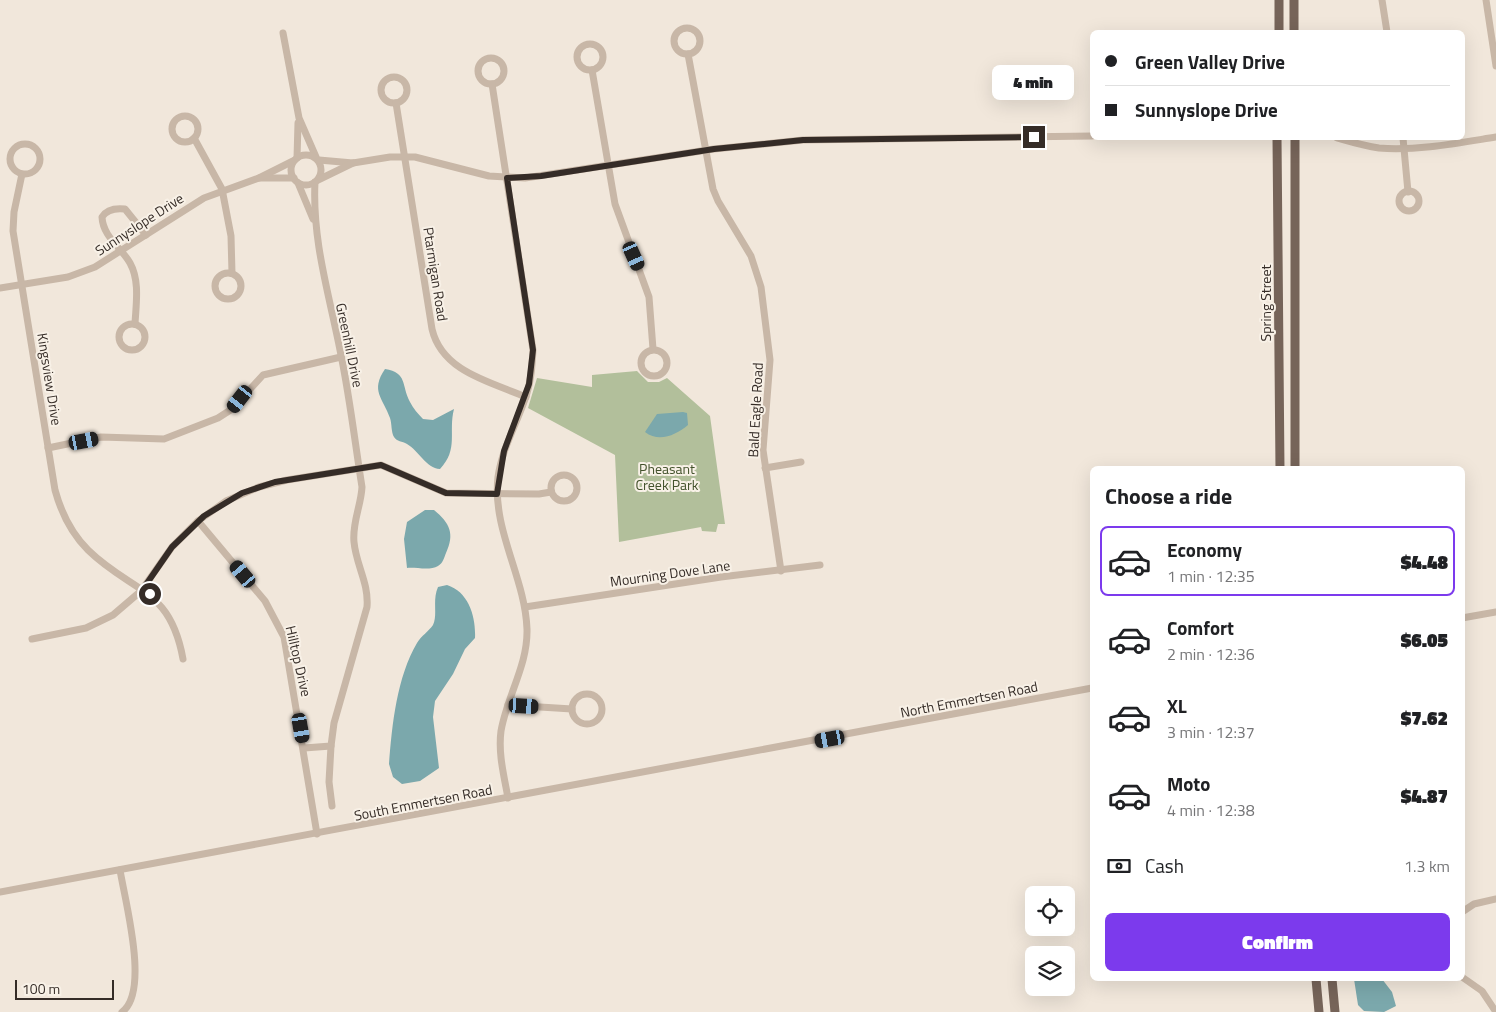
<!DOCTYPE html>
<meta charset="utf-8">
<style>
:root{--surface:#fff;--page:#f2f2f2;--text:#202124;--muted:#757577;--line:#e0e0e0;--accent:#7c3aed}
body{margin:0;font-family:"Titillium Web",sans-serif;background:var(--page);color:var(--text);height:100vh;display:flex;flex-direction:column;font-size:19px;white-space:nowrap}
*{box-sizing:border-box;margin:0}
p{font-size:16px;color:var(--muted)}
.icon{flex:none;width:28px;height:28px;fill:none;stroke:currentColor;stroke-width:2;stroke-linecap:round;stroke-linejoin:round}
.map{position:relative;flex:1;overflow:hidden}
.side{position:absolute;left:1090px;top:466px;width:375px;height:515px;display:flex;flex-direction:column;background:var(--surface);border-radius:8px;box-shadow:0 5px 20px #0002}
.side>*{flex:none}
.hud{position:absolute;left:1090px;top:30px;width:375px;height:110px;border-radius:8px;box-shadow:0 5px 20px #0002;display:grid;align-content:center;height:110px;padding:0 15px;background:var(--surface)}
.controls{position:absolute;left:1025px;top:886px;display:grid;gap:10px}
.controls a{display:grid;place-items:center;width:50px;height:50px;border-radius:8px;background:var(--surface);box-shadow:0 5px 20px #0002;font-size:25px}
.scale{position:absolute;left:15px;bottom:12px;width:99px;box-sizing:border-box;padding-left:5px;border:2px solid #352c27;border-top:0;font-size:14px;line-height:18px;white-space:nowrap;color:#352c27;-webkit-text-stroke:4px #f8f1e7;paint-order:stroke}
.end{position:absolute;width:22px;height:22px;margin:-11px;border:6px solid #352c27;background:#fff;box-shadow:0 0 0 2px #fff}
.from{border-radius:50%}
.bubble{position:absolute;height:35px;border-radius:8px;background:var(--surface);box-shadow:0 5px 20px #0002;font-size:16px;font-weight:800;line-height:35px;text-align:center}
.car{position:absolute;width:15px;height:30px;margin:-15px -8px;border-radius:6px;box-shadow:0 0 4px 1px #0007;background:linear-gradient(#222 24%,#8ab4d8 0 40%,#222 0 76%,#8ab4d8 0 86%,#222 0)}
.hud b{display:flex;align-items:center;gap:18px;height:48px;font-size:19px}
.hud b+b{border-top:1px solid var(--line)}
.hud i{width:12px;height:12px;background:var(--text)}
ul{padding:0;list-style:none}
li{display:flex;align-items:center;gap:15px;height:70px;margin:0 10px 8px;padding:0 5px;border:2px solid transparent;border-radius:8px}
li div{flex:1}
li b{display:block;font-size:19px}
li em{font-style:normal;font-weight:800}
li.selected{border-color:var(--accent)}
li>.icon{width:45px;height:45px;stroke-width:1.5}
h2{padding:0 15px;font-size:22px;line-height:60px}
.pay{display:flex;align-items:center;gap:12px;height:55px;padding:0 15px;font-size:19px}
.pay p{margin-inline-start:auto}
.cta{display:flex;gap:10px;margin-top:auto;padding:10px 15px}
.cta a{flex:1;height:58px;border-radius:8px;background:var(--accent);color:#fff;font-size:20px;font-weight:800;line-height:58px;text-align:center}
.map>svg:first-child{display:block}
.green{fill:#b2bf9b}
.water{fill:#7ba8ac}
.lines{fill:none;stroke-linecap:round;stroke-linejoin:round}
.minor{stroke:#c8b7a7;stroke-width:7}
.major{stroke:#766459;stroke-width:9}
.route{stroke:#352c27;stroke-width:6}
.labels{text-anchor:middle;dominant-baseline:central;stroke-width:4;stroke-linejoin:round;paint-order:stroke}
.street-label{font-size:14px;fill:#352c27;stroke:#f8f1e7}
.park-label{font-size:14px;fill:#43522c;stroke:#f8f1e7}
</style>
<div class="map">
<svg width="1496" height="1012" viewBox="0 0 1496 1012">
<rect width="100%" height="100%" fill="#f1e7db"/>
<polygon class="green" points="637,371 648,382 659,382 667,378 710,416 725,524 718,524 716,532 702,531 701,527 619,542 615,455 528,408 537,378 592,387 592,375"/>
<g class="water">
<path d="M385 369C408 373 401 385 410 402 413 408 418 414 423 419L433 420 454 409C448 432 459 449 440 469 426 468 419 451 407 444 402 441 397 442 394 437 391 432 392 424 390 418 383 398 370 391 385 369Z"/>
<path d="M683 412 687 413 688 425C676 435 659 443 645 432L657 414Z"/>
<path d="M425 510H434C450 523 455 534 446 553 444 558 443 563 438 566 430 571 416 567 407 568L404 539 407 522Z"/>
<path d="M447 585C469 592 476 617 475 638L465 649 453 674 435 701 433 717 439 768 420 781 402 784 393 777 389 764C392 724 397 677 417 643 421 636 429 631 433 625 438 614 432 601 438 587Z"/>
<polygon points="1354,979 1382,979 1392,992 1396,1006 1384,1012 1364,1011 1358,1005"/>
</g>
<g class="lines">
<g class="minor">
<polyline points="1382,0 1387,32"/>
<polyline points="1486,0 1496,66"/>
<circle cx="687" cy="41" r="13"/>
<polyline points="283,33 299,118 316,157"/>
<circle cx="590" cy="57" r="13"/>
<polyline points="688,54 713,189 718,201 751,256 761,287 770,360 763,450 781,571"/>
<circle cx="491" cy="71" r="13"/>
<polyline points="592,70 615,204 649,297 653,349"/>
<circle cx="394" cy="90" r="13"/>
<path d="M492 84 533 350C532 367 531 383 525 399 516 425 502 449 498 477 492 530 525 577 527 629 528 665 507 696 501 731 498 753 504 776 508 798"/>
<path d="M396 103 432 329C442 372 491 382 526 397"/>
<circle cx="185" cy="129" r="13"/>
<polyline points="194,138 222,189 231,236 232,273"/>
<path d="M1337 138C1351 142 1364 146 1379 148 1417 151 1458 143 1496 137"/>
<polyline points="1403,138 1408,192"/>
<circle cx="25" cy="159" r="15"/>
<circle cx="306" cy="170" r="15"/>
<polyline points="297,158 298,123"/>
<polyline points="319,160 353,163 390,157 415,157 489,176 525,178 714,149 803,140 1092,136"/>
<path d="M22 174 14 212 13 231 55 490C61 512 71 533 88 550 132 593 170 587 183 659"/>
<polyline points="259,178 294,178"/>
<polyline points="318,180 353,163"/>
<polyline points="298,183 313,219"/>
<circle cx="1409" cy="201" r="10"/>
<circle cx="228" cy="286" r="13"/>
<polyline points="0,288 68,277 95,267 204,198 259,178 295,160"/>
<circle cx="132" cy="337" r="13"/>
<path d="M135 324C136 304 140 281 130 263 121 247 103 237 102 217 107 209 116 208 125 209L146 235"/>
<circle cx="654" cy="363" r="13"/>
<polyline points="48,448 101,437 164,439 218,418 232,409 263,375 341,357"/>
<polyline points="765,468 801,462"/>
<circle cx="564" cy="488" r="13"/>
<polyline points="198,521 265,601 284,637 317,834"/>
<polyline points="525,607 721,577 820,565"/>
<polyline points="1462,618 1496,612"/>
<polyline points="32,639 86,628 113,615 141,591 172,547 198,521 226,501 259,487 287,480 381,465 446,493 539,494 551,492"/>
<circle cx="587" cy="709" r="15"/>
<polyline points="508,705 572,709"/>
<polyline points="331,746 329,782 332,806"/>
<path d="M304 748 331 746 334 723 367 607C369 583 356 565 354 542 352 523 361 506 362 487 355 443 350 399 341 355 330 297 312 242 315 182"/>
<path d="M120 870C125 901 150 992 122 1012"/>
<polyline points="0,892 1092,688"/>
<polyline points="1462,912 1474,904 1496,899"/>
<polyline points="1462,977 1482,991 1496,1012"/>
</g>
<g class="major">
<polyline points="1279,0 1279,32"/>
<polyline points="1294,0 1294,32"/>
<polyline points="1277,138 1280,469"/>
<polyline points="1295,138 1295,469"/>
<polyline points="1316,979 1319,1012"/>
<polyline points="1332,979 1335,1012"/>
</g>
</g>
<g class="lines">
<polyline class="route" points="150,594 143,589 172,547 204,516 242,493 275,482 381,465 446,493 497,494 504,451 529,384 533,350 507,178 541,176 714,149 803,140 1034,137"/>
</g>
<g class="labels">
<g class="street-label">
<text transform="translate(139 224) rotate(-33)">Sunnyslope Drive</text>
<text transform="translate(436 274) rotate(81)">Ptarmigan Road</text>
<text transform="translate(1265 303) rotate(-90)">Spring Street</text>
<text transform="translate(350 345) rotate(78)">Greenhill Drive</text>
<text transform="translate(50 379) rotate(81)">Kingsview Drive</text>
<text transform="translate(755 410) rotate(-87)">Bald Eagle Road</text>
<text transform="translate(670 573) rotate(-8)">Mourning Dove Lane</text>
<text transform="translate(299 661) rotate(77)">Hilltop Drive</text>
<text transform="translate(969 699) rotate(-11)">North Emmertsen Road</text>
<text transform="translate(423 802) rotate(-11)">South Emmertsen Road</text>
</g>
<g class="park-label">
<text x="667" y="468">Pheasant<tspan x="667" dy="16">Creek Park</tspan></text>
</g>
</g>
</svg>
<div class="controls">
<a><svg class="icon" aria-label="locate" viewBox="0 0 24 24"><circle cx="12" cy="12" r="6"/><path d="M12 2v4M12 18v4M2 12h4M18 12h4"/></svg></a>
<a><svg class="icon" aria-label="layers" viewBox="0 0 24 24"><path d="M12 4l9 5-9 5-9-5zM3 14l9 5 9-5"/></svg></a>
</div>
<div class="scale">100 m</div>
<i class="end from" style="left:150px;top:594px"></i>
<i class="end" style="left:1034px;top:137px"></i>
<div class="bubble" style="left:992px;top:65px;width:82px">4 min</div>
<i class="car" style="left:634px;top:256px;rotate:156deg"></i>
<i class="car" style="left:240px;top:399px;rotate:218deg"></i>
<i class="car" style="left:84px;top:441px;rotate:79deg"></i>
<i class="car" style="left:243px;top:574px;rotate:320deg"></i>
<i class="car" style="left:524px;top:706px;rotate:93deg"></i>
<i class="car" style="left:301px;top:728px;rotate:170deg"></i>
<i class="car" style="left:830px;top:739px;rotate:260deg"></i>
<div class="hud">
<b><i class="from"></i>Green Valley Drive</b>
<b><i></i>Sunnyslope Drive</b>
</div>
<section class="side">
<h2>Choose a ride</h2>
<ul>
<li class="selected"><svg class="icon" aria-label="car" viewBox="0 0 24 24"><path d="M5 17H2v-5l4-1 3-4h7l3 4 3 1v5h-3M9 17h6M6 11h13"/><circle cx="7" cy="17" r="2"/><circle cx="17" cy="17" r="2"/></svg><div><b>Economy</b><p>1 min · 12:35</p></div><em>$4.48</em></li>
<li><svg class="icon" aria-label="car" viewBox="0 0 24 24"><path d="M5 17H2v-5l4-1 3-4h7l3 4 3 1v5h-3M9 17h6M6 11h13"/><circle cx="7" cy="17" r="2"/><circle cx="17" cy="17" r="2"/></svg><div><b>Comfort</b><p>2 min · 12:36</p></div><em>$6.05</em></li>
<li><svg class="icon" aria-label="car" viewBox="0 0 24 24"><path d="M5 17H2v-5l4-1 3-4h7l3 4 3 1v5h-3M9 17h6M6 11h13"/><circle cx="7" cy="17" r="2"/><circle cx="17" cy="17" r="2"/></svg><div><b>XL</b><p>3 min · 12:37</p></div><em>$7.62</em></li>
<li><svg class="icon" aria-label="car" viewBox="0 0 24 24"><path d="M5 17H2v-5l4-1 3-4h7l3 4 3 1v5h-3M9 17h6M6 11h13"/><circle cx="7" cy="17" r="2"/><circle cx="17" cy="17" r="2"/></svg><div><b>Moto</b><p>4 min · 12:38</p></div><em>$4.87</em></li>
</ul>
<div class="pay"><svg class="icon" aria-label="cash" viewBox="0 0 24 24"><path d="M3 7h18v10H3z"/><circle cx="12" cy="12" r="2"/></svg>Cash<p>1.3 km</p></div>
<div class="cta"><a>Confirm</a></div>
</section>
</div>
